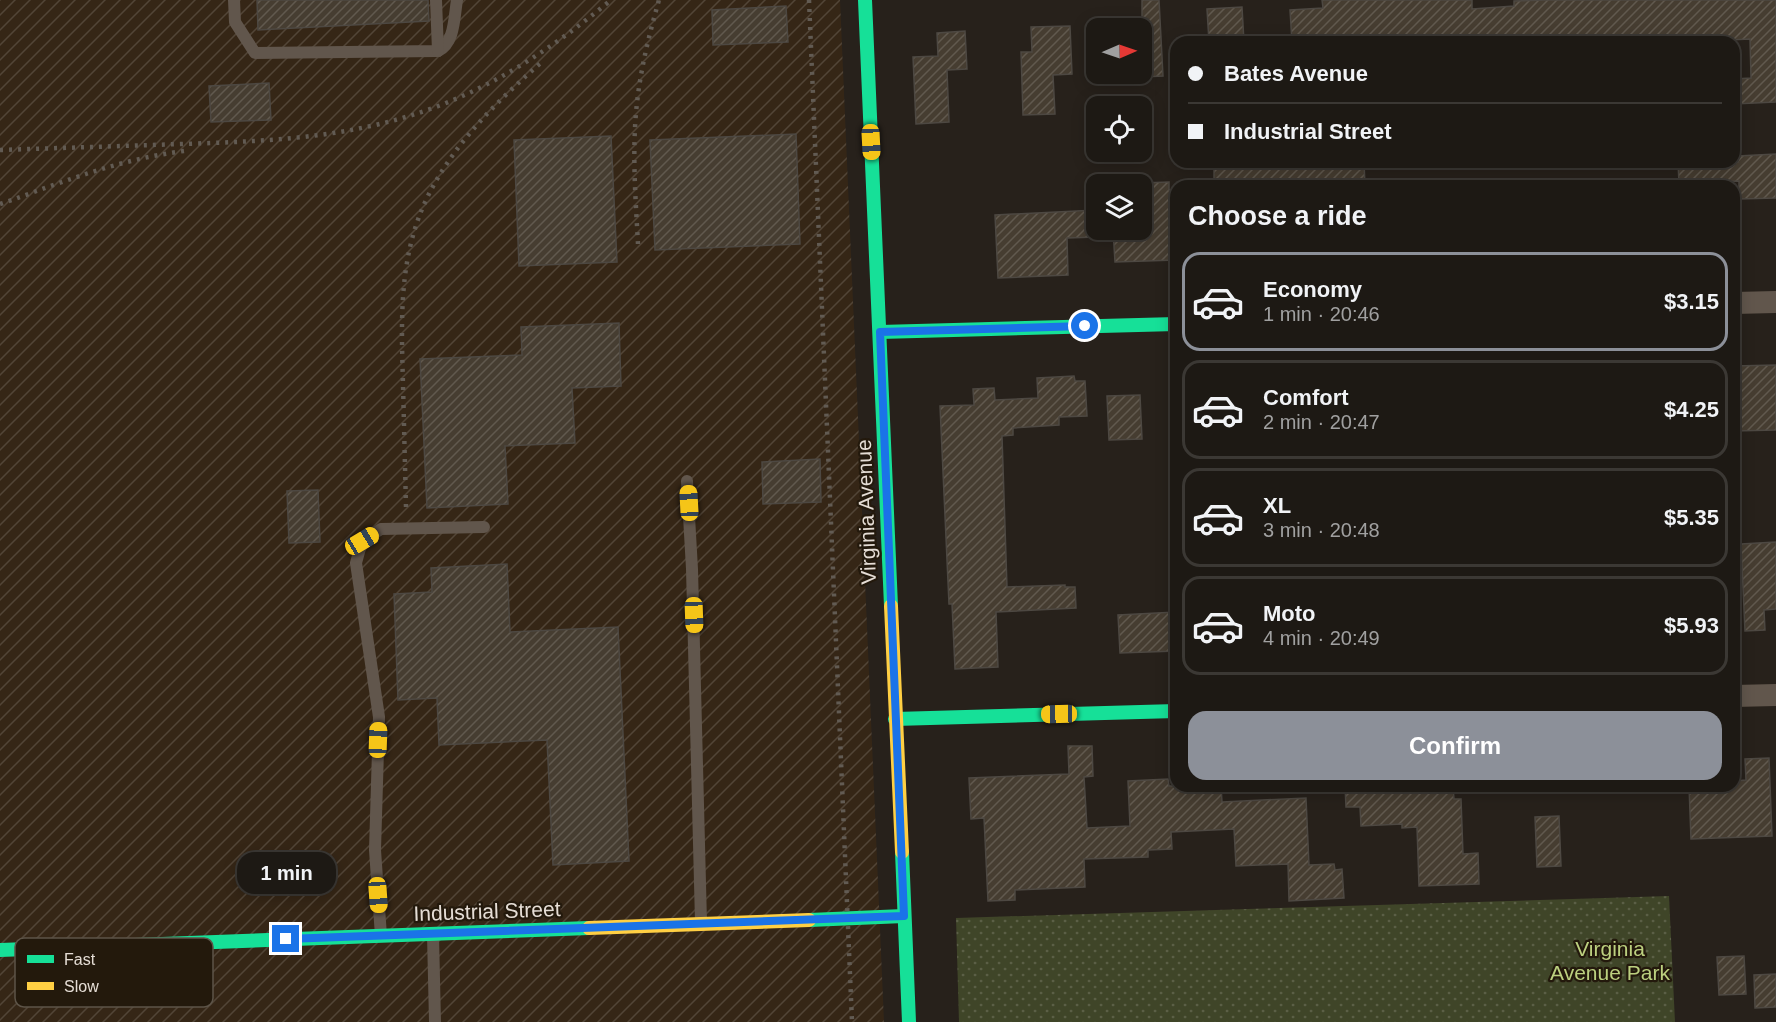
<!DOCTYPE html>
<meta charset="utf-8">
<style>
:root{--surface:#1d1914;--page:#2a2622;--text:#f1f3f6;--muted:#a0a0a0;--line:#3b3834;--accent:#8c9099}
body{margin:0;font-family:Arial,sans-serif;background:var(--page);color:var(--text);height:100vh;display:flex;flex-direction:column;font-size:22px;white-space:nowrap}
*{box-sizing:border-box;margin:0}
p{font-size:20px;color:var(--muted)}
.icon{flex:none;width:33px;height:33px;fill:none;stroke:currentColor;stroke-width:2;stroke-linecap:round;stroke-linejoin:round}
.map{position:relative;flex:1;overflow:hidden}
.panel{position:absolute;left:1170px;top:180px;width:570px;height:612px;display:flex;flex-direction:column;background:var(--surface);border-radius:18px;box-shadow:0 3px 15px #0003,0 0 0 2px var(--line)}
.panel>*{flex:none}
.banner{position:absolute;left:1170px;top:36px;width:570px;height:132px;border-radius:18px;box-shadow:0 3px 15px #0003,0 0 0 2px var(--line);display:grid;align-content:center;height:132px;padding:0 18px;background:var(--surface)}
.needle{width:39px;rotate:88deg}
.tools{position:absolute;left:1086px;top:18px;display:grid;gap:12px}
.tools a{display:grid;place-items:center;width:66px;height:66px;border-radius:12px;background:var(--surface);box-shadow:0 3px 15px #0003,0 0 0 2px var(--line);font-size:30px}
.end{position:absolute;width:27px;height:27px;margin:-14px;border:8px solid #1a73e8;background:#fff;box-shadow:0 0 0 3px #fff}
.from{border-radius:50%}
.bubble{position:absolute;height:42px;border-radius:18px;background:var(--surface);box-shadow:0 3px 15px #0003,0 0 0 2px var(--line);font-size:20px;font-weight:700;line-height:42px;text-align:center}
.car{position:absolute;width:18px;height:36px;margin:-18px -9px;border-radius:8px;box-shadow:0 0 4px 2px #0007;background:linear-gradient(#f5c518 24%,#345 0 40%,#f5c518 0 76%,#345 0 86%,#f5c518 0)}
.banner b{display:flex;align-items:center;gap:21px;height:57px;font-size:22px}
.banner b+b{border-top:2px solid var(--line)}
.banner i{width:15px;height:15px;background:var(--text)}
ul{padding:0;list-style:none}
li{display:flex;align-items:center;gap:18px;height:99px;margin:0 12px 9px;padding:0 6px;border:3px solid var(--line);border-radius:18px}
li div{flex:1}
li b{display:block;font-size:22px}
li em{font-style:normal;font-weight:700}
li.current{border-color:var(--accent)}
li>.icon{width:54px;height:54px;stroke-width:1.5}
h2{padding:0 18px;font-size:27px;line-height:72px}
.primary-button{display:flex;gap:12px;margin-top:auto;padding:12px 18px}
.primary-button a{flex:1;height:69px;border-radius:18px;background:var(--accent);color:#fff;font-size:24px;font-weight:700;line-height:69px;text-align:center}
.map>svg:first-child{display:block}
.industrial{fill:url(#industrial-furrows)}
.grass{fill:url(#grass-dots)}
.building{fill:url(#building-hatch);stroke:#4d4842;stroke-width:1.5}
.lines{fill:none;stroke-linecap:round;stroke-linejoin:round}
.lane{stroke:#61564c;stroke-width:12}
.street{stroke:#61564c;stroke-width:22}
.fast{stroke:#16e098;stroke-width:14}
.slow{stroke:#ffcf43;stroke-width:14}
.rail{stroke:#625b53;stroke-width:4.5;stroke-dasharray:3 6;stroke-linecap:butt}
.route{stroke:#1a73e8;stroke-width:8}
.labels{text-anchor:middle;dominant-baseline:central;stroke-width:4.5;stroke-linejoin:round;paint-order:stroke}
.street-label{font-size:21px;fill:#e5ddd5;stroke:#23190c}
.park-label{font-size:21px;fill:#bcd07f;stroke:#23190c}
.key{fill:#23190c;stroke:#5d5448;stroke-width:1.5}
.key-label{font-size:16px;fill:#e5ddd5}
</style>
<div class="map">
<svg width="1776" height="1022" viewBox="0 0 1776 1022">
<defs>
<pattern id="industrial-furrows" width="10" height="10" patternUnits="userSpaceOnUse" patternTransform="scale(1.5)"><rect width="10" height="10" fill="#352616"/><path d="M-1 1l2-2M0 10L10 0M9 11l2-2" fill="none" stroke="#524537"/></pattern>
<pattern id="grass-dots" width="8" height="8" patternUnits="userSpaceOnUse" patternTransform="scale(1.5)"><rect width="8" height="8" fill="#3f4528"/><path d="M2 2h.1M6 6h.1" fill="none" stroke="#5b5f46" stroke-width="1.8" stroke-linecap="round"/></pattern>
<pattern id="building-hatch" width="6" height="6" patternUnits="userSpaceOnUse" patternTransform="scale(1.5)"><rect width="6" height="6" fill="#463d31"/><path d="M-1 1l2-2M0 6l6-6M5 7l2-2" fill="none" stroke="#61594e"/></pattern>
</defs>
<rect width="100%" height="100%" fill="#27211b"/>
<polygon class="industrial" points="0,0 840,0 884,1022 0,1022"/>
<polygon class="grass" points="1669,896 1675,1022 959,1022 956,918"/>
<g class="building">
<polygon points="257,0 428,0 429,21 258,30"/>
<polygon points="1142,0 1159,0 1163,76 1142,77"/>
<polygon points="1322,0 1472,0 1472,9 1514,6 1514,1 1546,0 1776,0 1776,102 1734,104 1734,79 1751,78 1750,39 1684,42 1507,42 1506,38 1424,42 1292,42 1290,10 1323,8"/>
<polygon points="786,6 788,42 713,45 712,10"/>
<polygon points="1242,7 1244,42 1209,42 1207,9"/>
<polygon points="1070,26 1072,74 1053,75 1055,114 1023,115 1021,52 1032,52 1031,27"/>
<polygon points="965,31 967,69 947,70 949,122 916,124 913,57 938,56 937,33"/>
<polygon points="269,83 271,120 211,122 209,86"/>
<polygon points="796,134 800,244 655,250 650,140"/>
<polygon points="611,136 617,262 519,266 514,140"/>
<polygon points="1776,154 1776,198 1739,199 1739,181 1679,183 1678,162 1738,162 1738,156"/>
<polygon points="1241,162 1262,162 1262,167 1328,162 1364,162 1365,186 1214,186 1214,169 1241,168"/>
<polygon points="1169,182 1169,190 1176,189 1176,260 1115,262 1113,230 1142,230 1142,183"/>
<polygon points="1096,210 1096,237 1067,238 1068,275 998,278 995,215"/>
<polygon points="619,323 621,386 572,388 575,443 505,446 508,504 427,508 420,359 522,355 521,327"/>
<polygon points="1776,365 1776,430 1734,431 1734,366"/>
<polygon points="1074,376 1075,381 1085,381 1087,416 1059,417 1059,425 1013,428 1013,435 1002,436 1007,587 1065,585 1065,587 1075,587 1076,608 996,612 998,667 955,669 952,604 949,604 940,406 974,405 973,389 994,388 995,400 1038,398 1037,378"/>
<polygon points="1140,395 1142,439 1109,440 1107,396"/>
<polygon points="820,459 821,502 763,504 762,462"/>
<polygon points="318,490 320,542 289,543 287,491"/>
<polygon points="1776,542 1776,609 1764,610 1765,630 1745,631 1741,544"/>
<polygon points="507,564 510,632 618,627 629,861 553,865 547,740 439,745 437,698 398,700 394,594 432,592 431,568"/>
<polygon points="1176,612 1176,651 1120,653 1118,615"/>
<polygon points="1068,746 1092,746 1093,776 1084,777 1087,828 1130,826 1128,781 1168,779 1169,786 1221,786 1222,802 1306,798 1309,865 1334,864 1335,870 1342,869 1344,898 1289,901 1288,864 1236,866 1234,829 1171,832 1172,849 1148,850 1148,857 1084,859 1085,887 1015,890 1015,900 988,901 984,818 971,819 969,778 1069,774"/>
<polygon points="1769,758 1772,836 1691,839 1689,786 1734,786 1734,781 1746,780 1745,759"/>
<polygon points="1345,786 1453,786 1454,799 1461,799 1463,854 1478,853 1479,884 1419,886 1417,827 1402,828 1402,824 1361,826 1360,807 1346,807"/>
<polygon points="1559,816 1561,866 1537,867 1535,817"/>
<polygon points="1744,956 1746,994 1719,995 1717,957"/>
<polygon points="1776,974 1776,1007 1755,1008 1754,975"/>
</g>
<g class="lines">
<g class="lane">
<path d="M234 0 235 22 255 53 438 51C455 43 454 17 457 0"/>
<polyline points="436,0 438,51"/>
<polyline points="687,481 692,569 701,922"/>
<polyline points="433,935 435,1022"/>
<polyline points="381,936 375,850 379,717 356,563 362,541 381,529 484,527"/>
</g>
<g class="street">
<polyline points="1734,303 1776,302"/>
<polyline points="1734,696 1776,695"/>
</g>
<g class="fast">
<polyline points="865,0 891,606"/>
<polyline points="880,332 1176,324"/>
<polyline points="895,719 1176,711"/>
<polyline points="902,852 909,1022"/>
<polyline points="809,920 904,916"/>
<polyline points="0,950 589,928"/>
</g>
<g class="slow">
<polyline points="891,606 902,852"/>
<polyline points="589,928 809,920"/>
</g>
<g class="rail">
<polyline points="809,0 852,1022"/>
<path d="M0 150C61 148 121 146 182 144 273 141 355 138 441 105 505 80 559 43 611 0"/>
<path d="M0 204C64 182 115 160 184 151"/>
<path d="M638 244C636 206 633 167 635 128 637 84 647 42 659 0"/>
<path d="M406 507C405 466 404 425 403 384 401 313 398 246 436 181 463 134 503 96 544 60"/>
</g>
</g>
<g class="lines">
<polyline class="route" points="286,939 904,916 880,332 1085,326"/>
</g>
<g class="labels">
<g class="street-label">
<text transform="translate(866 512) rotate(-92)">Virginia Avenue</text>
<text transform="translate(487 911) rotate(-2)">Industrial Street</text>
</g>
<g class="park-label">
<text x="1610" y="948">Virginia<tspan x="1610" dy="24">Avenue Park</tspan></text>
</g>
</g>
<rect x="15" y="938" width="198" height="69" rx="9" class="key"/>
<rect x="27" y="955" width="27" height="8" fill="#16e098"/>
<rect x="27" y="982" width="27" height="8" fill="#ffcf43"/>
<g class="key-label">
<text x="64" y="965">Fast</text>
<text x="64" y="992">Slow</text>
</g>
</svg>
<div class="tools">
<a><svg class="needle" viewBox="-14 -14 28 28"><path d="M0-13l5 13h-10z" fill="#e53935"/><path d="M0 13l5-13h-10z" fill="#a0a0a0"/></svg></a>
<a><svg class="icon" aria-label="locate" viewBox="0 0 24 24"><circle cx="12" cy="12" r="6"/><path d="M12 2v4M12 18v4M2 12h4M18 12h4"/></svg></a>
<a><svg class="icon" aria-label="layers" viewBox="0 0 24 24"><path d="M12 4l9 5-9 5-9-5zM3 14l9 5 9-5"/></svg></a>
</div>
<i class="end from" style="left:1085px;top:326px"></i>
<i class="end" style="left:286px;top:939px"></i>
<div class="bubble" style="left:237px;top:852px;width:99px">1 min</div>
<i class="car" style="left:871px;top:142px;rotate:177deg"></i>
<i class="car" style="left:689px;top:503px;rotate:357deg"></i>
<i class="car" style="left:362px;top:541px;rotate:59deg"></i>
<i class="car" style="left:694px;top:615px;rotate:178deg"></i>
<i class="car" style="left:1059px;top:714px;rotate:269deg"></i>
<i class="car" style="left:378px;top:740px;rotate:2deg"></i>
<i class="car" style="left:378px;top:895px;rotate:176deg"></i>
<div class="banner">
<b><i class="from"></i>Bates Avenue</b>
<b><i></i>Industrial Street</b>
</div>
<section class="panel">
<h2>Choose a ride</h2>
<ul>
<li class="current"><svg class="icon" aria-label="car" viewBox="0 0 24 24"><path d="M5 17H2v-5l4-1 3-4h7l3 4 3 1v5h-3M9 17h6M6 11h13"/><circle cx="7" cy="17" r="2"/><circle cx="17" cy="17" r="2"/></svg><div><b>Economy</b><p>1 min · 20:46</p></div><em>$3.15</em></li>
<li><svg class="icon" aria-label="car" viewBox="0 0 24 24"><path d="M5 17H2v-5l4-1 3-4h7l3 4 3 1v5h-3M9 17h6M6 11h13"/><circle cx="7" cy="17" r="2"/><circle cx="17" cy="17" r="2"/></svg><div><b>Comfort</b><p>2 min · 20:47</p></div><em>$4.25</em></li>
<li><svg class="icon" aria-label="car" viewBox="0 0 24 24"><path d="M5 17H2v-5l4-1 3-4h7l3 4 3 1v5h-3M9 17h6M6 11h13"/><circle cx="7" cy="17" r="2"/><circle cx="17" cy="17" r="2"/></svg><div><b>XL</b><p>3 min · 20:48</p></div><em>$5.35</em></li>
<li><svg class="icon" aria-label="car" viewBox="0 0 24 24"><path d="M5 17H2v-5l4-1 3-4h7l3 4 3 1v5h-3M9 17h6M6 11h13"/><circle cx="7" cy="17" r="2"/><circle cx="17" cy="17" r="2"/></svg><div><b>Moto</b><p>4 min · 20:49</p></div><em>$5.93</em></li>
</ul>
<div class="primary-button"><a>Confirm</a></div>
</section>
</div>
